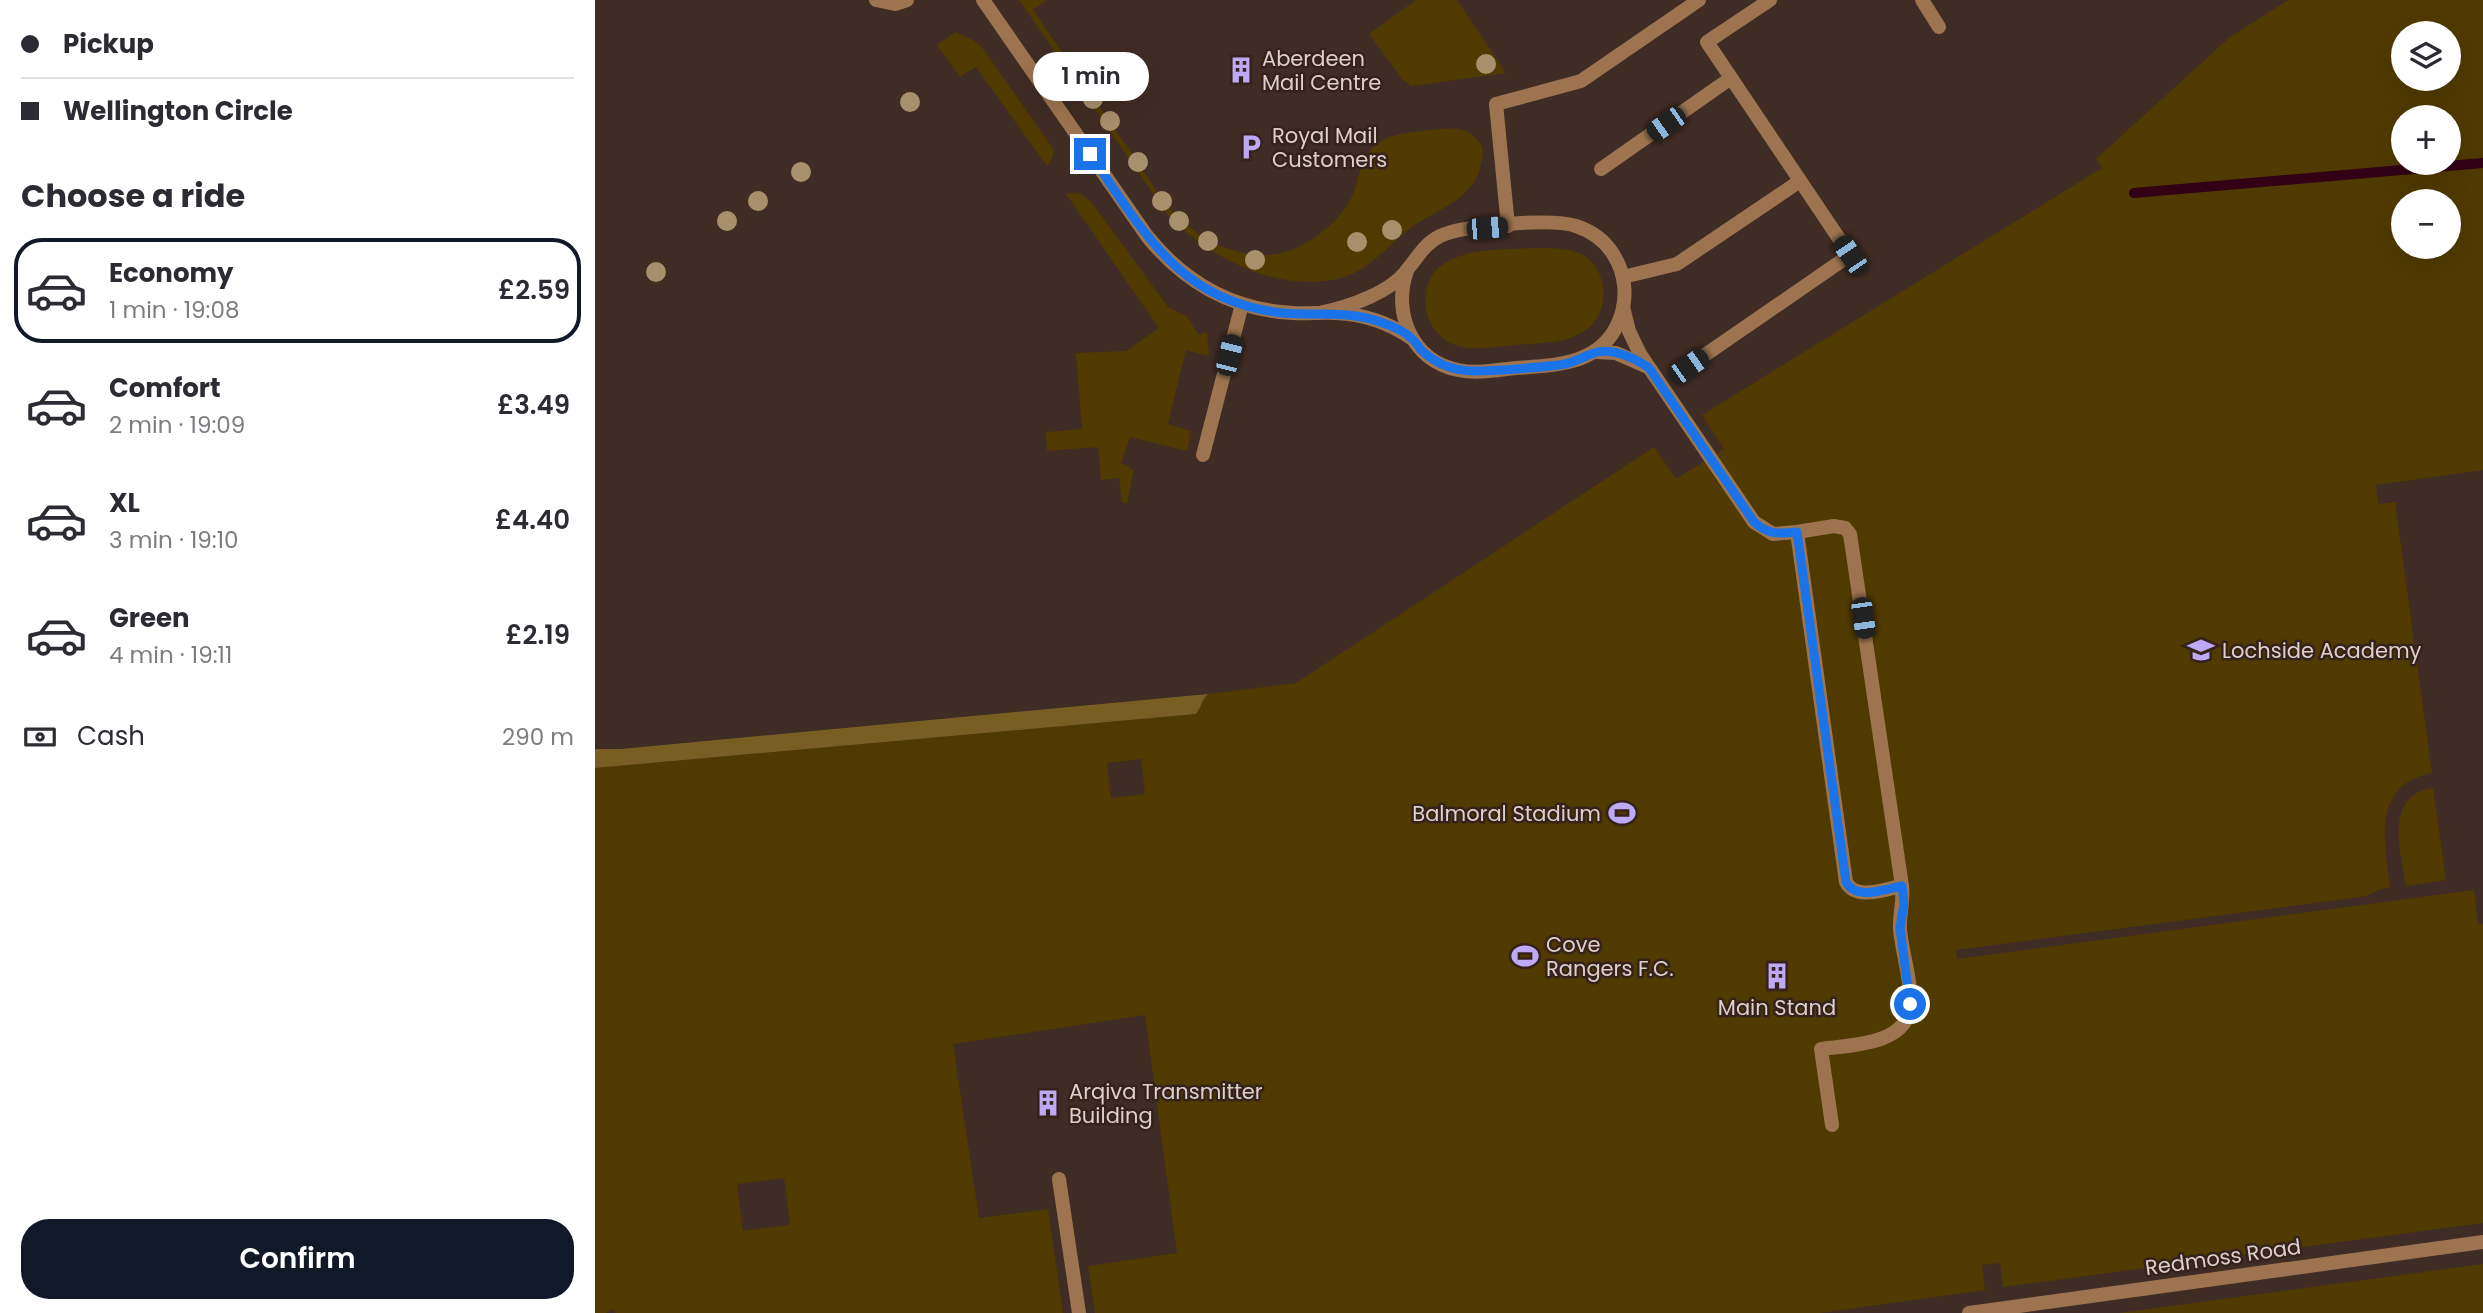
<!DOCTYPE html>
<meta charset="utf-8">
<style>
:root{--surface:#fff;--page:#f2f2f3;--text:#2b2b33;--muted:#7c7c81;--line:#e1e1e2;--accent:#111827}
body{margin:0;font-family:Poppins,sans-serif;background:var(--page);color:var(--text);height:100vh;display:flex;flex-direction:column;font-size:26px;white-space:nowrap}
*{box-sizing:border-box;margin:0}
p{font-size:23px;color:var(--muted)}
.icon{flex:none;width:38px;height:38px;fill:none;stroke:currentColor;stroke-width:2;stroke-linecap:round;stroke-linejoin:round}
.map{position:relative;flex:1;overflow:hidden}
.side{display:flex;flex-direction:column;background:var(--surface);width:595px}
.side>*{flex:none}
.top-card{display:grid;align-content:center;height:154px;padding:0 21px;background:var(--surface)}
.fabs{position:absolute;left:1796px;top:21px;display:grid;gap:14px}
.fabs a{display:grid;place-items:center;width:70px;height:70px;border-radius:50%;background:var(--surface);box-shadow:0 7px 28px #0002;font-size:35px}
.end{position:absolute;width:32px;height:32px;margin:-16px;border:9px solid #1a73e8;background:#fff;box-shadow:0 0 0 4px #fff}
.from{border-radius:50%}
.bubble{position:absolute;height:49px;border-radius:24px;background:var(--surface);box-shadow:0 7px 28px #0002;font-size:23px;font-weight:600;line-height:49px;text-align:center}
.car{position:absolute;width:21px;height:42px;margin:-21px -10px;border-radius:9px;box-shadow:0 0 5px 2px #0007;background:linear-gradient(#222 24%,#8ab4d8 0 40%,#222 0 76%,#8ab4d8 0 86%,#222 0)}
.top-card b{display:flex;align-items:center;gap:24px;height:66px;font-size:26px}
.top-card b+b{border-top:2px solid var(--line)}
.top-card i{width:18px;height:18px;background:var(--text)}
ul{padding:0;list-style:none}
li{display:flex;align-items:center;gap:21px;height:105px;margin:0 14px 10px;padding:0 7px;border:4px solid transparent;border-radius:28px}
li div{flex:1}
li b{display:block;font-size:26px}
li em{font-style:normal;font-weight:600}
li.selected{border-color:var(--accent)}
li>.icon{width:63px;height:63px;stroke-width:1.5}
h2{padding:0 21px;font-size:32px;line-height:84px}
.pay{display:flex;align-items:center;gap:18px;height:77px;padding:0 21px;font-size:26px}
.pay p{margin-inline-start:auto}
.button{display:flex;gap:14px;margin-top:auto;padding:14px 21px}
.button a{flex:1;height:80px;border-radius:28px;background:var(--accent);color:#fff;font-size:28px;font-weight:600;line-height:80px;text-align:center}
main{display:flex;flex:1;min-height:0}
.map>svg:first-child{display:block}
.green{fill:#513a00;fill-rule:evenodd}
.forest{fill:#795e24}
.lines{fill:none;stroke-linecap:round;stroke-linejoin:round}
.stream{stroke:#310015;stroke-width:10}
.service{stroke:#9d744f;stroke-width:14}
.pedestrian{stroke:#9d744f;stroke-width:14}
.minor{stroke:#9d744f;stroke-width:14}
.tree{fill:#a8906c}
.route{stroke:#1a73e8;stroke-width:9}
.labels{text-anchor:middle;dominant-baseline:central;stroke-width:5;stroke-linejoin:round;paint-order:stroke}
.poi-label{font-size:21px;fill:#ddd0cb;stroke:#35221b;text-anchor:start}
.street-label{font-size:21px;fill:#ddd0cb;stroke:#35221b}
</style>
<main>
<section class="side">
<div class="top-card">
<b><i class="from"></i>Pickup</b>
<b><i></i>Wellington Circle</b>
</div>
<h2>Choose a ride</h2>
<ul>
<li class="selected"><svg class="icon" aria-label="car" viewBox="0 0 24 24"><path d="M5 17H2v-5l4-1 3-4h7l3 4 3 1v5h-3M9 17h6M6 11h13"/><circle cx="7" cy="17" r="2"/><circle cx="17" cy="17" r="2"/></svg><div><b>Economy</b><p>1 min · 19:08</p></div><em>£2.59</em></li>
<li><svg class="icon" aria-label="car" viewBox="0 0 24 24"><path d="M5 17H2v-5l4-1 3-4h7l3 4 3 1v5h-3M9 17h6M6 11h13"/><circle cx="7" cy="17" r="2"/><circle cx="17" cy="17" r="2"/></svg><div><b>Comfort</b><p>2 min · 19:09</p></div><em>£3.49</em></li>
<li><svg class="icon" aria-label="car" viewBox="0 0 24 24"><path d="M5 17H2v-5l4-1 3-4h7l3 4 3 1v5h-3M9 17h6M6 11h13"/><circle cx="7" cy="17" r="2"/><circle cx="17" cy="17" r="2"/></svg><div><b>XL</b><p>3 min · 19:10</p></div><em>£4.40</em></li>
<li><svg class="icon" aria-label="car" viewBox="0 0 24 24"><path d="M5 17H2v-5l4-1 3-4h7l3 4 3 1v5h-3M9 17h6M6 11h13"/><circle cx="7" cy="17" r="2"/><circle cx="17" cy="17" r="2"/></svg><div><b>Green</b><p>4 min · 19:11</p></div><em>£2.19</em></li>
</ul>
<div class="pay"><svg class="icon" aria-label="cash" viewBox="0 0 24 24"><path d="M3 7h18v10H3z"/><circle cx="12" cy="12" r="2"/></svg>Cash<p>290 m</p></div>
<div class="button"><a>Confirm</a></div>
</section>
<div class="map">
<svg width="1888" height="1313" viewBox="0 0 1888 1313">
<rect width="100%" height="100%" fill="#3f2c24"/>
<g class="green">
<path d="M424 0H451L438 10C471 58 504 106 537 154 551 173 563 198 580 214 607 242 650 263 690 252 716 245 751 217 759 191 764 178 765 163 774 152 778 146 788 139 795 137 805 133 854 127 864 129 872 130 880 136 885 143 889 150 888 157 886 164 880 201 836 211 810 232 788 251 772 272 742 279 680 292 619 259 575 218Z"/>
<polygon points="821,0 862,0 911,73 816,86 808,80 774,34"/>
<path d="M1693 0H1888V470L1781 485 1783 504 1800 502 1837 773C1775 785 1790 843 1795 888L1785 889 1772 896 1361 950 1362 959 1879 890 1883 924H1888V1223L1408 1287 1405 1263 1387 1265 1390 1290 1225 1313H500L493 1266 582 1253 550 1015 358 1044 384 1218 453 1209 468 1313H21L17 1309 11 1313H0V768L601 714C606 707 607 700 613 694L701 683 1059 447 1081 479 1129 449 1107 415 1507 168 1501 159 1635 37ZM1808 33H1853V79H1808ZM1808 117H1853V163H1808ZM1808 201H1853V247H1808ZM546 759 550 794 516 798 512 763ZM189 1178 195 1225 148 1231 142 1184Z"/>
<polygon points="360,32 378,40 389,50 459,150 457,159 452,166 381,67 365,77 342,45"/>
<polygon points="485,193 497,203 573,307 591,316 604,335 612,332 614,356 591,350 573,424 596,431 592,451 535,437 526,463 539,470 532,503 527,503 524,478 506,480 503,447 452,451 451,432 487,429 481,353 531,351 564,328 471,194"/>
<path d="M944 248C968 248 992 248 1004 273 1009 284 1010 297 1006 309 994 345 949 343 918 345 901 347 877 351 860 345 839 337 827 314 831 293 838 244 907 250 944 248Z"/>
<path d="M1838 788 1851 880 1811 886C1806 852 1788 795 1838 788Z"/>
<polygon points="1888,1264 1888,1313 1524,1313"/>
</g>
<path class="forest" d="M613 694C607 700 606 707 601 714L0 768V749H26Z"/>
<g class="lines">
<polyline class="stream" points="1539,193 1888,163"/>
<g class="service">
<polyline points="281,0 300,4 312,0"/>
<polyline points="1327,0 1344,27"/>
<polyline points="1006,169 1136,78"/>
<polyline points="913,226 901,104 986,81 1104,0"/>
<polyline points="1028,277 1082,264 1205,181"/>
<polyline points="1028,307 1034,331 1045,354 1159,522 1178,534 1202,532"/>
<polyline points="1000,352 1021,353 1053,367"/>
<polyline points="1094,366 1255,255 1112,42 1175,0"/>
<polyline points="608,455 647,304"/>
<path d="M1239 526 1250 528 1255 534 1307 886C1290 889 1261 901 1251 882L1202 532Z"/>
<path d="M1237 1125 1226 1049C1256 1045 1313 1045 1315 1005 1317 980 1307 954 1305 929 1304 914 1309 903 1307 886"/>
<polyline points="464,1179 484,1313"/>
</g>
<polyline class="pedestrian" points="1374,1313 1888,1242"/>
<g class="minor">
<path d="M388 0 552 236C589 282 638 310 698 313 712 314 727 312 741 313 768 314 794 323 816 338"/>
<path d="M728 312C754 307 796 292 812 270 823 257 829 244 845 236 867 225 957 218 981 226 996 231 1010 241 1018 254 1031 274 1033 299 1024 321 1006 365 962 365 921 368 902 370 882 374 863 370 817 361 797 313 812 271"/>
</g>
</g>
<g class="tree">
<circle cx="891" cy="64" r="10"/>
<circle cx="498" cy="99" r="10"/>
<circle cx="315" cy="102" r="10"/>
<circle cx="515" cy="121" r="10"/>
<circle cx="543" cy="162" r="10"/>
<circle cx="206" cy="172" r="10"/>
<circle cx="163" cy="201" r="10"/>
<circle cx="567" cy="201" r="10"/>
<circle cx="132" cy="221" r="10"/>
<circle cx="584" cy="221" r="10"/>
<circle cx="797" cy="230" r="10"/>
<circle cx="613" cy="241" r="10"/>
<circle cx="762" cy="242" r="10"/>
<circle cx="660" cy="260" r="10"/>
<circle cx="61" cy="272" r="10"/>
</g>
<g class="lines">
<path class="route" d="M495 154C549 232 584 302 688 313 723 316 755 310 788 323 797 326 809 331 816 338 820 341 823 346 826 350 841 364 859 371 879 371 907 371 936 368 964 365 977 364 987 357 999 353 1016 347 1040 358 1054 368L1159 522C1173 535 1184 534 1202 532L1251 882C1261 901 1290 889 1307 886L1309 904 1305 928 1315 1004"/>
</g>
<defs>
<g id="building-bare" transform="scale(2.1)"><path d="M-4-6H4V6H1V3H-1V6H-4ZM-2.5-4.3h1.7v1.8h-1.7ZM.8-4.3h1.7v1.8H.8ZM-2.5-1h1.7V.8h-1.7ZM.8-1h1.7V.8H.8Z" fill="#bea9f5" stroke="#35221b" stroke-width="2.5" paint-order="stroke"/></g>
<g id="parking-bare" transform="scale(2.1)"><path d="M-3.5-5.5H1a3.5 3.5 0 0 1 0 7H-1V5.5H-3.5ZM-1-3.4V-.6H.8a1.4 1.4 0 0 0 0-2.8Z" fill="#bea9f5" stroke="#35221b" stroke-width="2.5" paint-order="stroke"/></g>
<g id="school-bare" transform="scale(2.1)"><path d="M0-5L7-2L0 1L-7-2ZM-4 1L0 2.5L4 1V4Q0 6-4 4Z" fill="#bea9f5" stroke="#35221b" stroke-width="2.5" paint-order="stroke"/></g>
<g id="stadium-bare" transform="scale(2.1)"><path d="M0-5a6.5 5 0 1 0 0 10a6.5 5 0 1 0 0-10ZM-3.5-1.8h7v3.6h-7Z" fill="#bea9f5" stroke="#35221b" stroke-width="2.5" paint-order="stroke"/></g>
</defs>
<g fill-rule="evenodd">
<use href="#building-bare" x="646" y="70"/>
<use href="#parking-bare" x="656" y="147"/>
<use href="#school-bare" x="1606" y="650"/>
<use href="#stadium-bare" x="1027" y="813"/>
<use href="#stadium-bare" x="930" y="956"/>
<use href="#building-bare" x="1182" y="976"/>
<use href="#building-bare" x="453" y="1103"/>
</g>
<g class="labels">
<g class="poi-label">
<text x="667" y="58">Aberdeen<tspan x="667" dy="24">Mail Centre</tspan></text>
<text x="677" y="135">Royal Mail<tspan x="677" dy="24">Customers</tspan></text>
<text x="1627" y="650">Lochside Academy</text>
<text x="1006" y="813" text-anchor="end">Balmoral Stadium</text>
<text x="951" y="944">Cove<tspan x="951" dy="24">Rangers F.C.</tspan></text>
<text x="1182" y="1007" text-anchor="middle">Main Stand</text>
<text x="474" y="1091">Arqiva Transmitter<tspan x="474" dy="24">Building</tspan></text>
</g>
<g class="street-label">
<text transform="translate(1628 1257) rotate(-8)">Redmoss Road</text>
</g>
</g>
</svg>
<div class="fabs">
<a><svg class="icon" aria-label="layers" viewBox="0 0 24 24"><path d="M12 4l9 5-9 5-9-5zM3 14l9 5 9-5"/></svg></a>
<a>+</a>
<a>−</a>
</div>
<i class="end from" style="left:1315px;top:1004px"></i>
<i class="end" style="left:495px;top:154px"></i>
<div class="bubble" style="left:438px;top:52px;width:116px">1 min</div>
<i class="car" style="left:1071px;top:124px;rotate:235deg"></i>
<i class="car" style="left:892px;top:228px;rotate:85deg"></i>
<i class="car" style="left:1255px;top:255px;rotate:326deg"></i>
<i class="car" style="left:634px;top:355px;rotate:14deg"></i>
<i class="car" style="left:1094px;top:366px;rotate:55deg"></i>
<i class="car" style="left:1268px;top:618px;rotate:172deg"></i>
</div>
</main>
